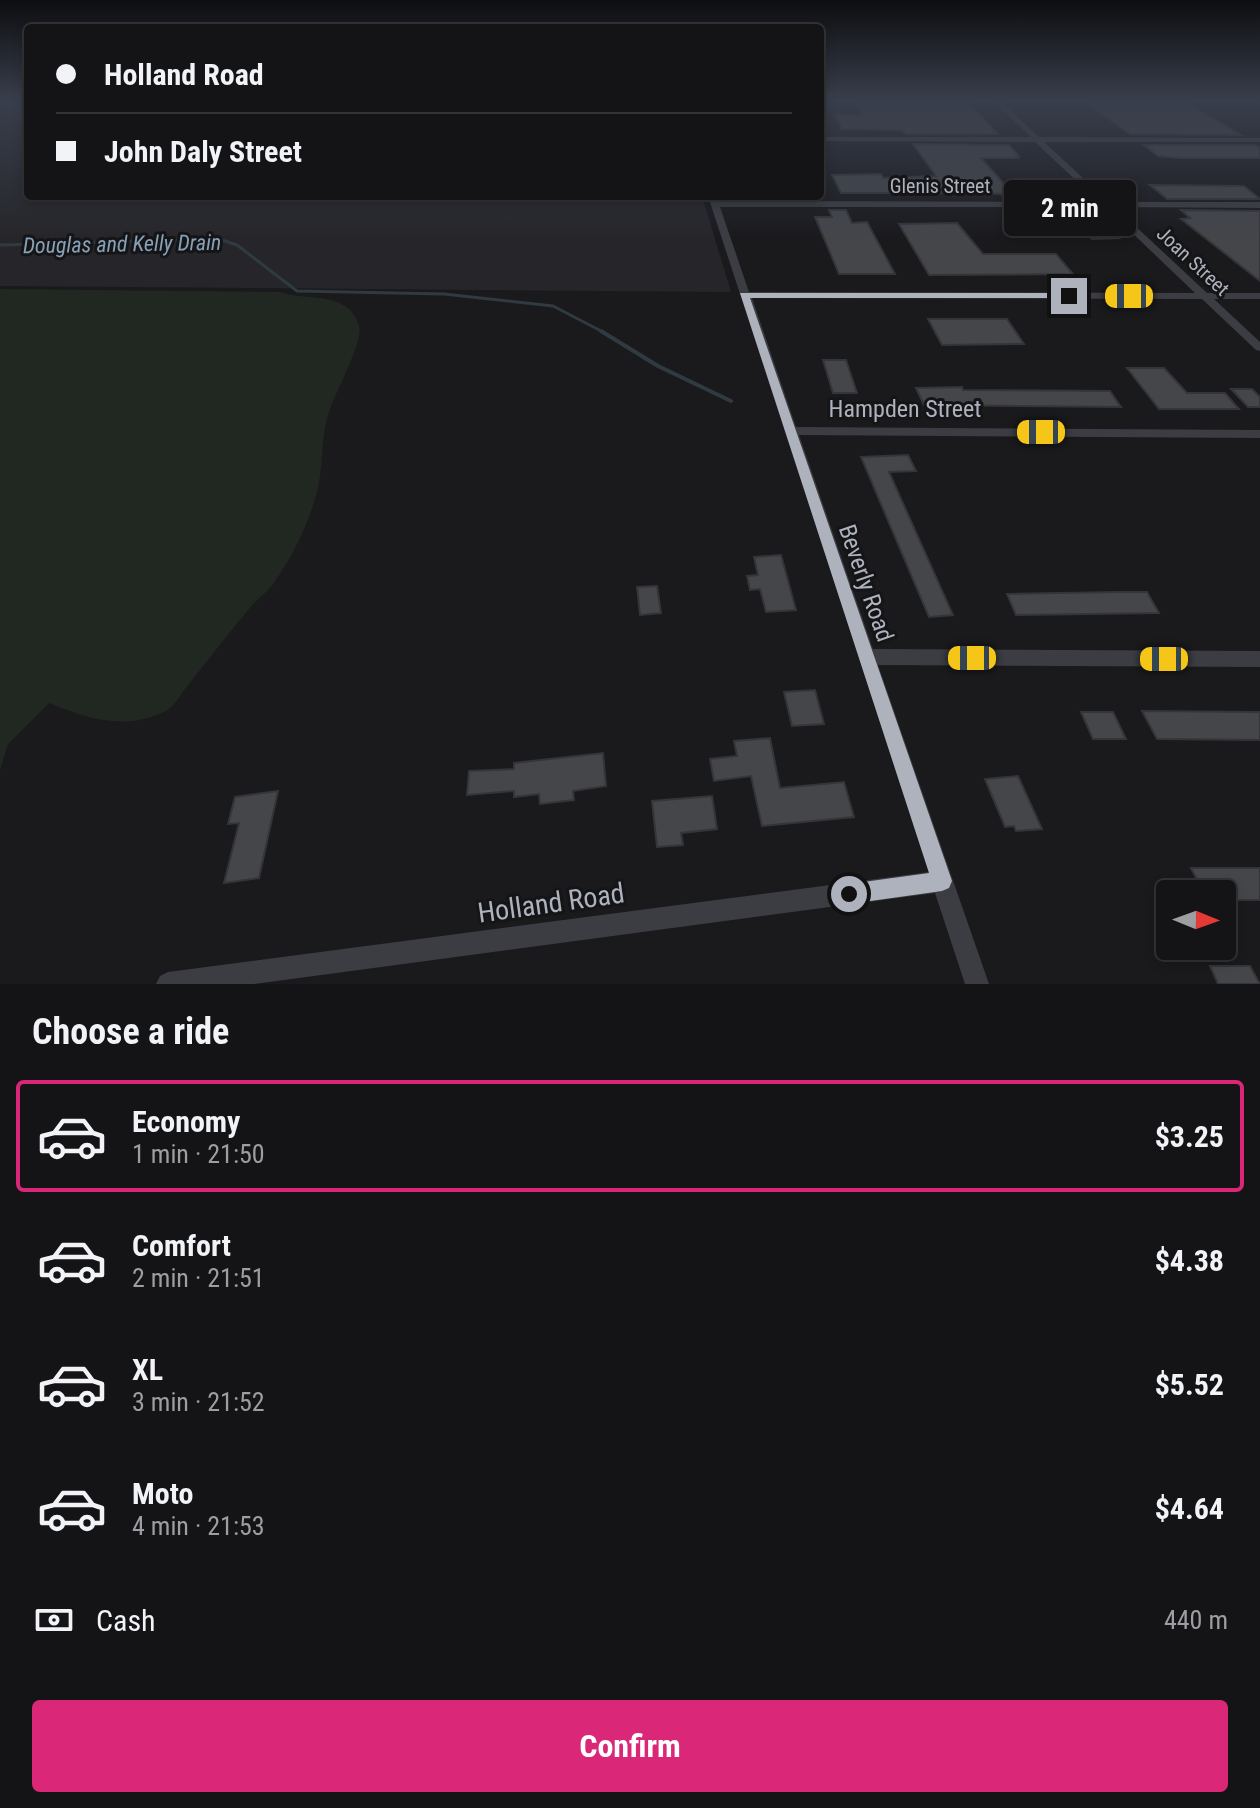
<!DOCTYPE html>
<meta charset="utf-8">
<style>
:root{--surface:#141416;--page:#1d1d1f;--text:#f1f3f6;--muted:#9d9ea1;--line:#333335;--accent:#db2777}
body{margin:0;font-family:"Roboto Condensed",sans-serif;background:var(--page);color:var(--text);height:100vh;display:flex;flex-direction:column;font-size:30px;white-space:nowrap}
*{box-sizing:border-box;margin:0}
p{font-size:26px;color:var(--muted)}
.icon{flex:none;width:44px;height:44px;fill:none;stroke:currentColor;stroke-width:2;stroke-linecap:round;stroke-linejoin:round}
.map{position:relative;height:984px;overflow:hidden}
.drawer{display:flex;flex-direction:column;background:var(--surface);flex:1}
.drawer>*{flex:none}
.top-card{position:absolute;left:24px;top:24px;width:800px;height:176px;border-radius:8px;box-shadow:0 4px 12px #0003,0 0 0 2px var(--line);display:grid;align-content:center;height:176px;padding:0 32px;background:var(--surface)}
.needle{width:52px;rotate:91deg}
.tools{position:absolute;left:1156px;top:880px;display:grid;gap:16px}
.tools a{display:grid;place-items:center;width:80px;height:80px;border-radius:8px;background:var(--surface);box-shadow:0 4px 12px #0003,0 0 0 2px var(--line);font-size:40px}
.end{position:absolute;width:36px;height:36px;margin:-18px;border:10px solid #adb2bc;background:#111;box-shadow:0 0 0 4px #111}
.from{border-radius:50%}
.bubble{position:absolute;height:56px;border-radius:8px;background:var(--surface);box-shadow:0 4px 12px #0003,0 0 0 2px var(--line);font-size:26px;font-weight:700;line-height:56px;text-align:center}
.car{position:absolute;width:24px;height:48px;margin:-24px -12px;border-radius:10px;box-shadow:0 0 6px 2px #0007;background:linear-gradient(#f5c518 24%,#345 0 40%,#f5c518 0 76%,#345 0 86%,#f5c518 0)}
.top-card b{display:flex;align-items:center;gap:28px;height:76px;font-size:30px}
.top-card b+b{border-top:2px solid var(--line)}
.top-card i{width:20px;height:20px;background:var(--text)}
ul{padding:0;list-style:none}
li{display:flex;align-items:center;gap:24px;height:112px;margin:0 16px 12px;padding:0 16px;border:4px solid transparent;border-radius:8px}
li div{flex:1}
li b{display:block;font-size:30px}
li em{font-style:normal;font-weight:700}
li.on{border-color:var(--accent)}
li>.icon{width:72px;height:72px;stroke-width:1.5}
h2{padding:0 32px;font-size:36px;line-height:96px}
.pay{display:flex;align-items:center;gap:20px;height:88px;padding:0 32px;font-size:30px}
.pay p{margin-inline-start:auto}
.primary-button{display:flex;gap:16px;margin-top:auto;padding:16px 32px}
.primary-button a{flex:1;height:92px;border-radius:8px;background:var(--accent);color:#fff;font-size:32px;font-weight:700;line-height:92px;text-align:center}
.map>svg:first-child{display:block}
.built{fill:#26262a}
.green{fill:#202821}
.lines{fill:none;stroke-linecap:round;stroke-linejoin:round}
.stream-far1{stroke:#303a41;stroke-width:3}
.stream{stroke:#303a41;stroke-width:4}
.building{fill:#44464a;stroke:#343539;stroke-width:2}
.street{fill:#3b3d42;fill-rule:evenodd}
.route{fill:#adb2bc}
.labels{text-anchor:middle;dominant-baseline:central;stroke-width:6;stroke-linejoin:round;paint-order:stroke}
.far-street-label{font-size:20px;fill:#adb2bc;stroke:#151518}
.far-water-label{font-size:22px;font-style:italic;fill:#86a0b5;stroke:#151518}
.street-label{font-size:24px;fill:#adb2bc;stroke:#151518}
.near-street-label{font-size:28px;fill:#adb2bc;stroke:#151518}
</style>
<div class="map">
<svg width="1260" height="984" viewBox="0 0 1260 984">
<rect width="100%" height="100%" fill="#1a1a1d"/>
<polygon class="built" points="0,101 28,101 28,196 702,196 731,292 0,286"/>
<path class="green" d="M0 289 280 292C306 302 347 289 359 325 364 342 334 394 328 415 320 442 324 472 315 499 307 527 292 557 275 581 270 590 261 596 254 603 230 631 208 660 185 689 180 696 173 707 166 711 125 731 88 719 49 703L8 744 0 770Z"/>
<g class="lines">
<polyline class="stream-far1" points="0,245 219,239 237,245 297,291 444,294 553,306 605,333"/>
<polyline class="stream" points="601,331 658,366 731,401"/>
</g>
<g class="building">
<polygon points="877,101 967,101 998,134 906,134 901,130 842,129 835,115 862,115 855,103"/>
<polygon points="1083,101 1184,101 1241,135 1130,134"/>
<polygon points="913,144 1009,145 1019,156 1016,156 1018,158 981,158 1006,186 1031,186 1044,199 1005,199 1001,194 984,193 841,193 832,175 881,174 883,178 936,176"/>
<polygon points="1144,145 1256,145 1260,147 1260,158 1180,158 1158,156"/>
<polygon points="1150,185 1244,186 1260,199 1167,199"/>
<polygon points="829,210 846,210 852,223 867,222 895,274 839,274 815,217 832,217"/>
<polygon points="1015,210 1054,210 1070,226 1030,227"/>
<polygon points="1181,210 1260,211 1260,281 1181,219 1190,218"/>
<polygon points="1072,218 1098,218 1119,238 1092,239"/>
<polygon points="957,223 983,254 1056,254 1073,274 929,275 899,224"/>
<polygon points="928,319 1007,319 1024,344 942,345"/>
<polygon points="823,360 846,360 857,393 833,393"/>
<polygon points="1127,368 1164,368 1187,393 1225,393 1239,409 1159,409"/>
<polygon points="962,387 963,390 1110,391 1121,407 924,405 916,388"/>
<polygon points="1231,389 1252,389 1260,397 1260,407 1248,407"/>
<polygon points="908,455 916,471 889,472 953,615 929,617 861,457"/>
<polygon points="781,555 796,610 766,612 760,589 750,590 747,576 758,575 754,557"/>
<polygon points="657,586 661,613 640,615 637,587"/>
<polygon points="1118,592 1147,592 1159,613 1016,615 1007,594"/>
<polygon points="815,690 824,724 792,726 784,692"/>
<polygon points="1142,711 1260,712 1260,740 1157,739"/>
<polygon points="1081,712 1113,712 1126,739 1093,739"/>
<polygon points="770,738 780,788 844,782 854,817 762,826 751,776 714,781 710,759 737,756 734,741"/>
<polygon points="603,753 606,786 573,791 574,800 540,804 539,794 514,797 514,791 467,795 469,771 514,769 514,763"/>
<polygon points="1018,776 1042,829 1016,831 1014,826 1005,827 985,779"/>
<polygon points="278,791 259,878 224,883 239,823 228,824 235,797"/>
<polygon points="712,796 717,829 681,833 683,845 657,847 652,801"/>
<polygon points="1191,868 1260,868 1260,900 1222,900 1222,894 1204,894"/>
<polygon points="1210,966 1250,966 1260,984 1218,984"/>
</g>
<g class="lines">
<path class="street" d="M993 101H1000L1039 137 1260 138V142H1044L1109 202H1260V208L1115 207 1207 293H1260V299H1214L1260 342V351L1256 350 1202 299 752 298 796 427 1260 430V438L799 435 873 649 1260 651V667L878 665 989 984H965L935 893 254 984H156L160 976 168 972 929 872 708 196H716L718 201 1099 202 1035 142 820 141V137H1031ZM720 207H1105L1195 293 749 292Z"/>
</g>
<linearGradient id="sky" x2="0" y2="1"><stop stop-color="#0e0e10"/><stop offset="0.42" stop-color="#383e4c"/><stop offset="1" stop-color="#383e4c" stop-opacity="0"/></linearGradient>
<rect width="1260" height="239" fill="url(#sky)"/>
<polygon class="route" points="740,293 1069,293 1074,296 1069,298 750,298 952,881 949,888 942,891 849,904 842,901 839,894 842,887 849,884 929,873"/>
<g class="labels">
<g class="far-street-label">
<text x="940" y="186">Glenis Street</text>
<text transform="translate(1193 261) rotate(43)">Joan Street</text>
</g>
<g class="far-water-label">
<text transform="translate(122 244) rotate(-1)">Douglas and Kelly Drain</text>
</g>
<g class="street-label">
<text x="905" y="409">Hampden Street</text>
<text transform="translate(866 583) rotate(71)">Beverly Road</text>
</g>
<g class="near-street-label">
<text transform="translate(551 903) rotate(-8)">Holland Road</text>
</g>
</g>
</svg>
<div class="tools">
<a><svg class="needle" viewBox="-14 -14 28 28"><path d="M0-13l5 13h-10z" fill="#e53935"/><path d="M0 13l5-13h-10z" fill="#9d9ea1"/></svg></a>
</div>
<i class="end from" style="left:849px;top:894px"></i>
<i class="end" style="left:1069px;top:296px"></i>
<div class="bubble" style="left:1004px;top:180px;width:132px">2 min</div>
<i class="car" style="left:1129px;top:296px;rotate:270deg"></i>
<i class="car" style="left:1041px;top:432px;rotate:270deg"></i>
<i class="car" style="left:972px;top:658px;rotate:270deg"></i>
<i class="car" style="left:1164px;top:659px;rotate:270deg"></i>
<div class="top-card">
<b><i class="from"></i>Holland Road</b>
<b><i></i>John Daly Street</b>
</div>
</div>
<section class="drawer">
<h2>Choose a ride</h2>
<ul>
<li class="on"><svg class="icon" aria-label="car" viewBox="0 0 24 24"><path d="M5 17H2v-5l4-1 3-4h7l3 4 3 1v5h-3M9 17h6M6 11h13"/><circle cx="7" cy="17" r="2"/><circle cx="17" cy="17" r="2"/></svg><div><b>Economy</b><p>1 min · 21:50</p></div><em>$3.25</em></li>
<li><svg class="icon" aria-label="car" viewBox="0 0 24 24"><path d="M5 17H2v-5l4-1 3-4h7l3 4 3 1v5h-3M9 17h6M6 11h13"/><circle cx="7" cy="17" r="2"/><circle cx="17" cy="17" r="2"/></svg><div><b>Comfort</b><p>2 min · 21:51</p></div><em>$4.38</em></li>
<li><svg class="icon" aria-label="car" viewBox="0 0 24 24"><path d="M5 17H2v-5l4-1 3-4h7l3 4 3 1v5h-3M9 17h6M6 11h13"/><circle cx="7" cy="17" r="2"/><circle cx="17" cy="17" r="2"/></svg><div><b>XL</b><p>3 min · 21:52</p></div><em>$5.52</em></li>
<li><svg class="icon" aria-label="car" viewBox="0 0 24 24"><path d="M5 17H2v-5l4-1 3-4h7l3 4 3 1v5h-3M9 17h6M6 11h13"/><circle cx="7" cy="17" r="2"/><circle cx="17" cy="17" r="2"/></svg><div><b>Moto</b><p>4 min · 21:53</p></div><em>$4.64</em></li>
</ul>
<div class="pay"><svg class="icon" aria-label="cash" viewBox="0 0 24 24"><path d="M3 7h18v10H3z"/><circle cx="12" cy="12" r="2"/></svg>Cash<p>440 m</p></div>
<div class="primary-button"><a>Confirm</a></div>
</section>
